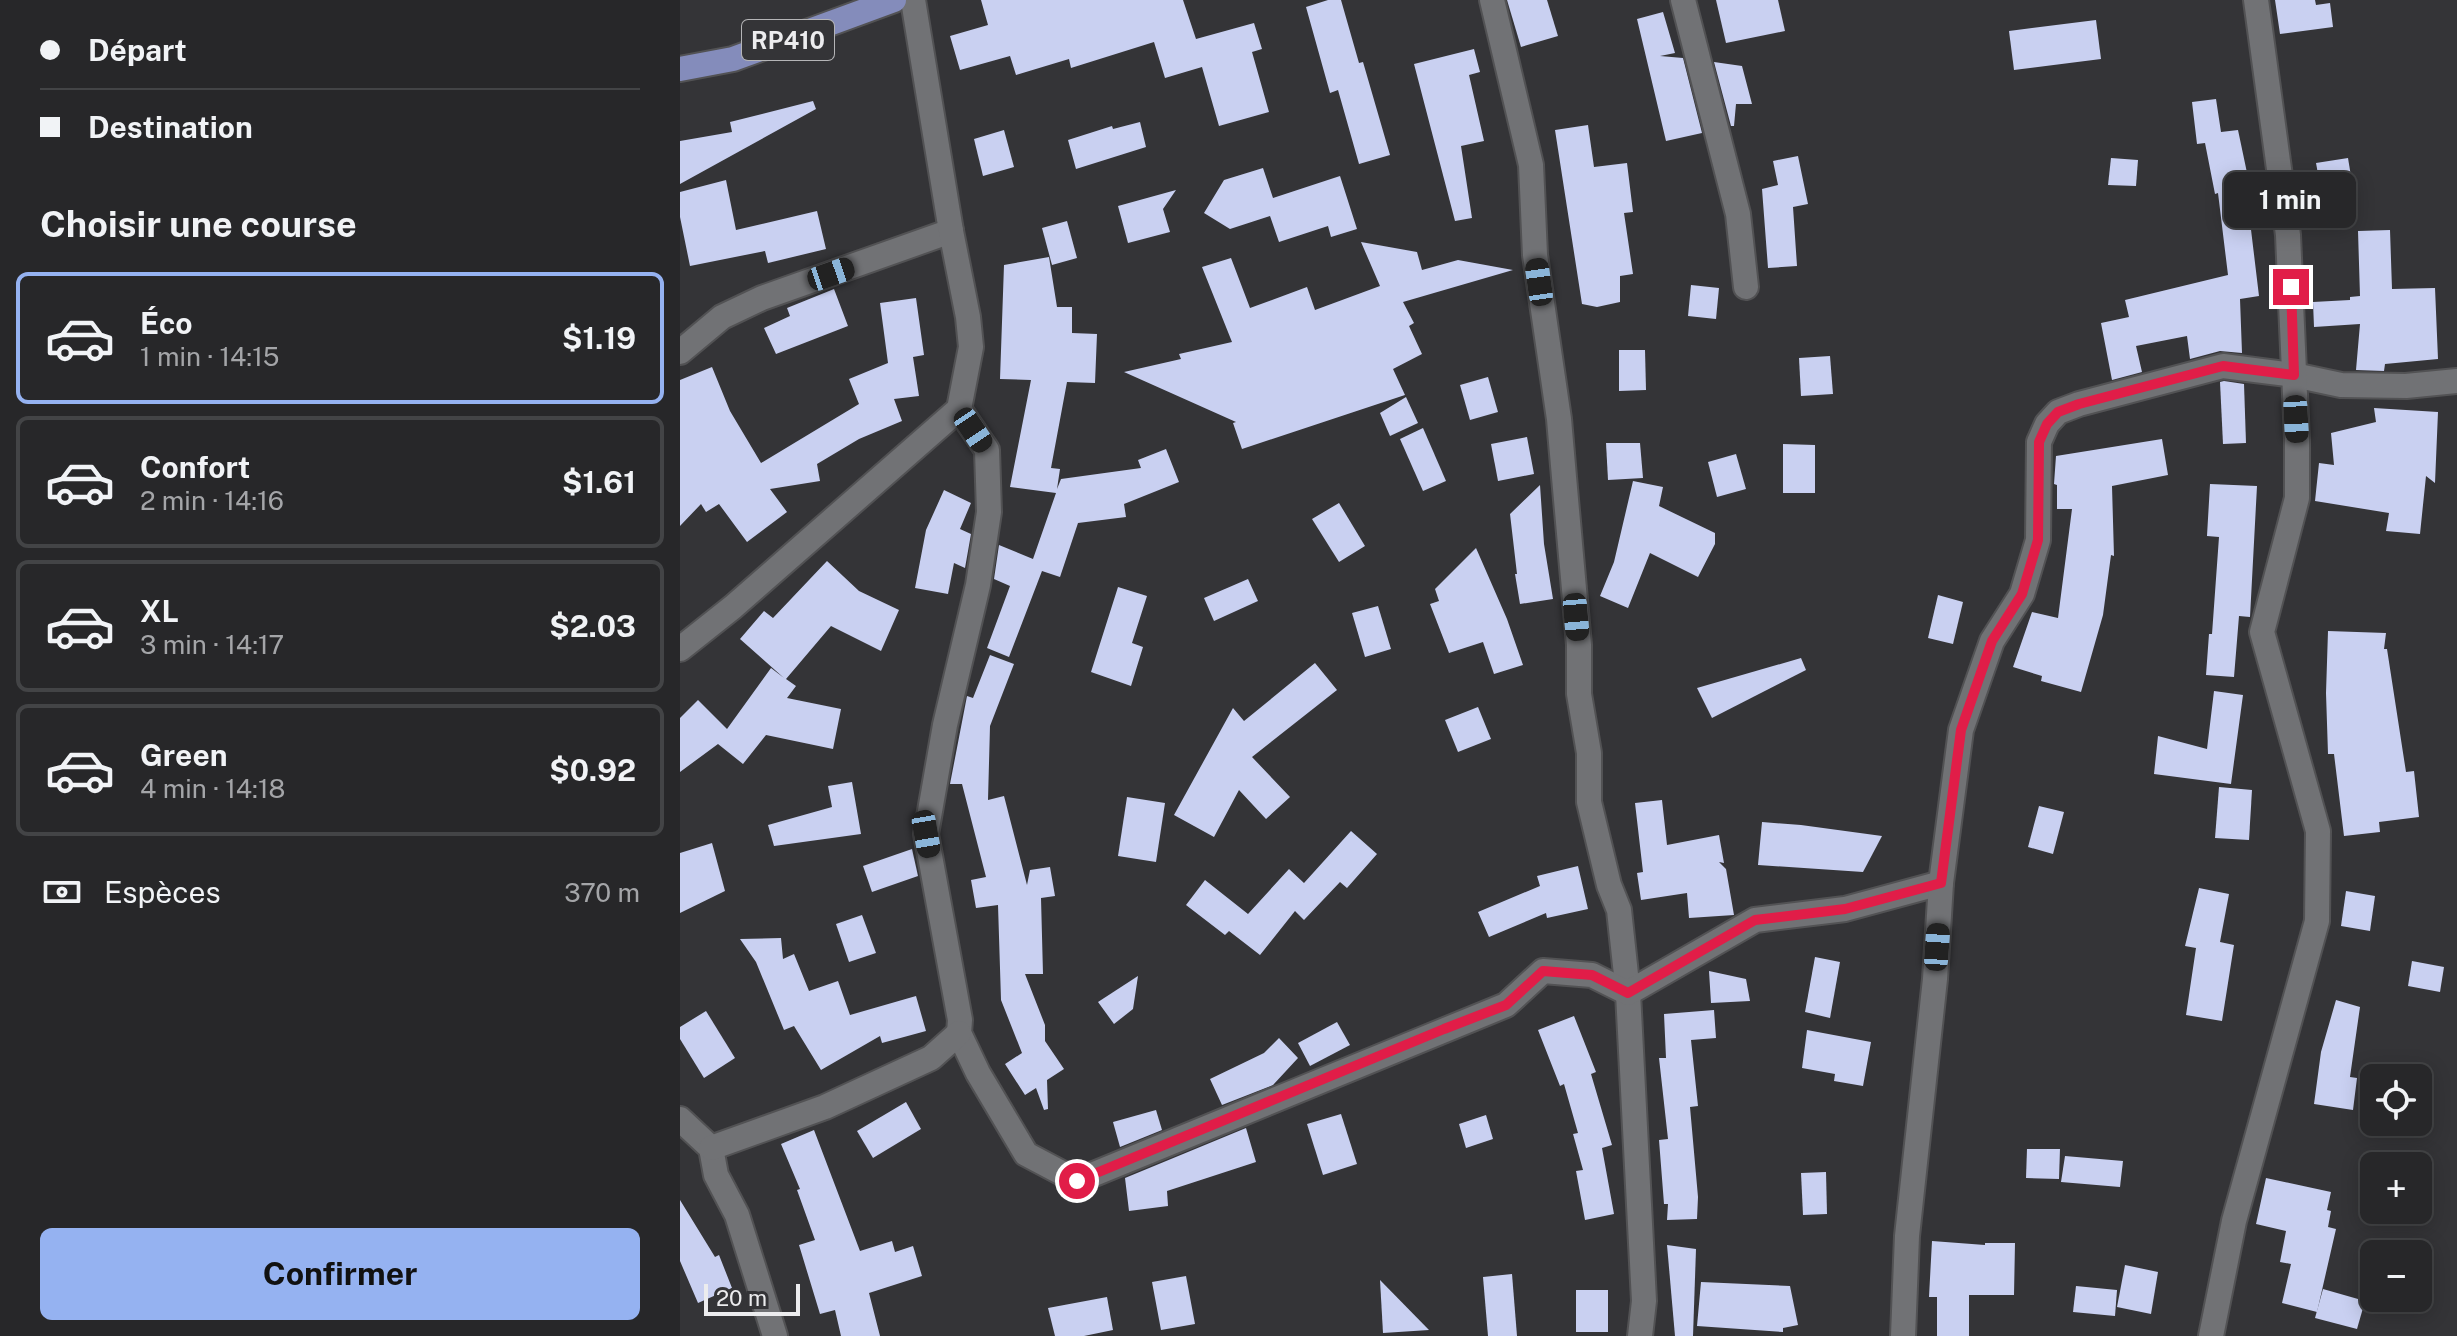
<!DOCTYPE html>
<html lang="fr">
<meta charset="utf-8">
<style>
:root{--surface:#272729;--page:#2f2f31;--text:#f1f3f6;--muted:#a4a5a8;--line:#434446;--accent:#95b2f1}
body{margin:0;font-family:"Public Sans",sans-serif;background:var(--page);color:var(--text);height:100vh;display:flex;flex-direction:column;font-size:30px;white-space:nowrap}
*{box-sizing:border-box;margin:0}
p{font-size:26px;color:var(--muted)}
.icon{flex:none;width:44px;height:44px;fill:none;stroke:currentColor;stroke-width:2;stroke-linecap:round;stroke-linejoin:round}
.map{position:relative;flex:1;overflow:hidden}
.sheet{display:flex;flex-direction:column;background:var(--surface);width:680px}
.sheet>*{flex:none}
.banner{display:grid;align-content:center;height:176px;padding:0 40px;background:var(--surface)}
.tools{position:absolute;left:1680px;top:1064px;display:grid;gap:16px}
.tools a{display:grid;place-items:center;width:72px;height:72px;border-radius:12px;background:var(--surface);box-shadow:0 4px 20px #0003,0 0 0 2px var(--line);font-size:40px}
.scale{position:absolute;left:24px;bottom:20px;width:96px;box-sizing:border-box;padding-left:8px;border:4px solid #ececee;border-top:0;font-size:22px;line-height:28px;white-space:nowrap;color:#ececee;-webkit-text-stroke:6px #343437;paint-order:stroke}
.end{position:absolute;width:36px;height:36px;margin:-18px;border:10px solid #e11d48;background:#fff;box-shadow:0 0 0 4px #fff}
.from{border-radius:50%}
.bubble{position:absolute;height:56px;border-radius:12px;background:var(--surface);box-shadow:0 4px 20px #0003,0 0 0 2px var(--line);font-size:26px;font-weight:700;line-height:56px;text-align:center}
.car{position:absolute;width:24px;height:48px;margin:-24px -12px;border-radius:10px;box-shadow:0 0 6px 2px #0007;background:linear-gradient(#222 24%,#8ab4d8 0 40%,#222 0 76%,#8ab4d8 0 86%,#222 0)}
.banner b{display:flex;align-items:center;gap:28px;height:76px;font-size:30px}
.banner b+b{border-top:2px solid var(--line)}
.banner i{width:20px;height:20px;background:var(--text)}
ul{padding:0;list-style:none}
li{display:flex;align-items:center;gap:24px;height:132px;margin:0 16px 12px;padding:0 24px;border:4px solid var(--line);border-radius:12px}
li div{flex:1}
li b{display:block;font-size:30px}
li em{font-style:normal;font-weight:700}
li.current{border-color:var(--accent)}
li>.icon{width:72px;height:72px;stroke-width:1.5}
h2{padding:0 40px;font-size:36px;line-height:96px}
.pay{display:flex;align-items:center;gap:20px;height:88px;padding:0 40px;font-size:30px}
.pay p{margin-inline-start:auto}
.action{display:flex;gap:16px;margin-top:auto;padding:16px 40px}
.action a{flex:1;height:92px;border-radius:12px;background:var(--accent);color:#111;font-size:32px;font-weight:700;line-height:92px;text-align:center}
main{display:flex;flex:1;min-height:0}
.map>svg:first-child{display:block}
.building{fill:#c9d0f1}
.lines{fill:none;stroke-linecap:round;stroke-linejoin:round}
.street-casing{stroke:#525254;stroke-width:28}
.primary-casing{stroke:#525254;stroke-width:28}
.street{stroke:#717275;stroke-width:24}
.primary{stroke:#848cbb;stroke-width:24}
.route{stroke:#e11d48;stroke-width:10}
.labels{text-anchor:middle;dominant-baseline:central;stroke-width:8;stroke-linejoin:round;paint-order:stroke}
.shield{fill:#343437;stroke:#b5b5b7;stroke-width:2}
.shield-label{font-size:24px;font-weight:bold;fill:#ececee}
</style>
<main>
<section class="sheet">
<div class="banner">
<b><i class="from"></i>Départ</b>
<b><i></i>Destination</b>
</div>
<h2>Choisir une course</h2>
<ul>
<li class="current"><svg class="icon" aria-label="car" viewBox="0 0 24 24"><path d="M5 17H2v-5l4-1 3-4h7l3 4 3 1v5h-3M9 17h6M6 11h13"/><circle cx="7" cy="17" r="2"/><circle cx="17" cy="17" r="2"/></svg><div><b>Éco</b><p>1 min · 14:15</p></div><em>$1.19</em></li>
<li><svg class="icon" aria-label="car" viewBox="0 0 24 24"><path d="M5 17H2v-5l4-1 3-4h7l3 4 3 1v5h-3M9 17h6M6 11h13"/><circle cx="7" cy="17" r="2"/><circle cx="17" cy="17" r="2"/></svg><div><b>Confort</b><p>2 min · 14:16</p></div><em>$1.61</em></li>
<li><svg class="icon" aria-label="car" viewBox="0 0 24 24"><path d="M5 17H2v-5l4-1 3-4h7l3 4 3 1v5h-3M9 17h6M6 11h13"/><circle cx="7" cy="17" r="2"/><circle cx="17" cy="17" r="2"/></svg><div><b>XL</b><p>3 min · 14:17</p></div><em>$2.03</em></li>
<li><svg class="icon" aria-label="car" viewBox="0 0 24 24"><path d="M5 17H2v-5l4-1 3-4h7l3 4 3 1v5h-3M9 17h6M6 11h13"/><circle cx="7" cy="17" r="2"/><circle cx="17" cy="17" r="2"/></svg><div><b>Green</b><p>4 min · 14:18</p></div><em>$0.92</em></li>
</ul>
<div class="pay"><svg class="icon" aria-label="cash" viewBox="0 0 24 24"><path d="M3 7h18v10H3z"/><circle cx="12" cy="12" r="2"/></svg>Espèces<p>370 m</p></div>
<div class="action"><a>Confirmer</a></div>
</section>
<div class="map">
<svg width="1777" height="1336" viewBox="0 0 1777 1336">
<rect width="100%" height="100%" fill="#343437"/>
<g class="building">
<polygon points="301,0 503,0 516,39 574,23 582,49 572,52 589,112 539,126 522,67 485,78 474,42 391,68 389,59 336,75 330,56 280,70 270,36 308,25"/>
<polygon points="648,0 661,0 679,63 683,62 710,155 679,164 658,90 650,93 626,7"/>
<polygon points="827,0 867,0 878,36 841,47"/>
<polygon points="1036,0 1098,0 1105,31 1046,43"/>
<polygon points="1595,0 1635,0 1636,5 1650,3 1653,27 1600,34"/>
<polygon points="983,12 995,53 980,56 1003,58 1022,133 986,141 957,19"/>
<polygon points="1416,20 1421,59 1334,70 1329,31"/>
<polygon points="794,49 800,72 789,75 804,141 781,146 792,218 775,221 734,64"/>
<polygon points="1034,62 1062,66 1072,104 1056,104 1054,126 1051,126"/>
<polygon points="1536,99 1541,132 1558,130 1570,187 1566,188 1579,296 1560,299 1562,353 1540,351 1510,359 1507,336 1456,346 1462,372 1432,380 1421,323 1449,317 1445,300 1548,275 1538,193 1535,194 1525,143 1517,144 1512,102"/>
<polygon points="133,101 136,109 0,184 0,141 52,132 50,122"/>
<polygon points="460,122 466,147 396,169 388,140 432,126 433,129"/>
<polygon points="908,125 914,167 947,163 953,212 944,213 953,274 940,276 940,302 917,307 902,304 875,130"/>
<polygon points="324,130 334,167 303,176 294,139"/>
<polygon points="1118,156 1128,204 1113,207 1117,266 1088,268 1082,189 1098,185 1093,161"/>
<polygon points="1431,158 1458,160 1456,186 1428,185"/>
<polygon points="1668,158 1677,213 1646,218 1636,163"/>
<polygon points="583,168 593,198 660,176 677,229 651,237 648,226 599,242 590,216 550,229 524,213 544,180"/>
<polygon points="46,180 56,230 137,211 146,249 88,263 85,251 10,266 0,217 0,192"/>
<polygon points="496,190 483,209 490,232 448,243 438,206"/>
<polygon points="387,221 397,258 372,265 362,228"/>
<polygon points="1710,230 1712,289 1755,288 1758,359 1705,364 1704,371 1676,370 1680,324 1634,327 1633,302 1670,300 1670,297 1680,296 1678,231"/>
<polygon points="681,242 737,252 742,270 778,260 833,270 723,302 734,323 729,326 742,354 713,369 725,395 562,449 553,423 556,422 444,372 501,359 499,354 552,342 522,267 551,258 570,308 627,287 635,310 700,286"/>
<polygon points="369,257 377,307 392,307 392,333 417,334 415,383 387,382 371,468 380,469 377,489 381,479 461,468 458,460 486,449 499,482 444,504 446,517 398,523 380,577 362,571 329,657 307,648 330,586 314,579 319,545 353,559 376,493 330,487 351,380 320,379 324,265"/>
<polygon points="1011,285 1039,288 1036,319 1008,316"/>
<polygon points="154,289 168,326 96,354 84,328 110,316 107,308"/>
<polygon points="236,298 244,355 233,357 239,396 214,399 222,421 179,439 137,464 140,481 90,489 107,512 67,542 39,504 26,512 21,504 0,526 0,380 32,367 50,411 81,463 179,404 169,379 208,363 200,303"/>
<polygon points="939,350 965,350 966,390 939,391"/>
<polygon points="1150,356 1153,394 1121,396 1119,358"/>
<polygon points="808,377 818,412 790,420 780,385"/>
<polygon points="1544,381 1564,384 1566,443 1543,444 1540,382"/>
<polygon points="726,397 738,423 710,436 700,413"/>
<polygon points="1694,408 1758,412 1755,483 1746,476 1740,534 1706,531 1709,513 1635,501 1639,463 1654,465 1651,433 1696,422"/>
<polygon points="743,428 766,481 743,491 720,439"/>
<polygon points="847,437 854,474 818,481 811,444"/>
<polygon points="1482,439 1488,475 1432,486 1434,556 1431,555 1423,615 1401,692 1361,681 1362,676 1333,667 1352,612 1378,618 1392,509 1377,509 1377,485 1374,484 1376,456"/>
<polygon points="926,443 960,443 963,478 928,480"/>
<polygon points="1103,444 1135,445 1135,493 1103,493"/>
<polygon points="1056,454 1066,489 1037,497 1028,462"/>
<polygon points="953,481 983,487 979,506 1035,533 1035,544 1018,577 970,553 948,608 920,596 934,562"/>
<polygon points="1530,484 1577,486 1570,617 1559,616 1554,677 1526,675 1529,634 1532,634 1539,537 1527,536"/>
<polygon points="860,485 864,544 873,599 840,604 835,574 837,574 830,514"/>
<polygon points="264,490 291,503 280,529 291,534 285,568 274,563 268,594 235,588 246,530"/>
<polygon points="659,503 685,546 659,562 632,519"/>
<polygon points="796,548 827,619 843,665 814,674 803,642 769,653 750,604 759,601 755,589"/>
<polygon points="147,561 179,591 219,610 201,651 151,626 106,679 116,686 107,698 161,709 153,749 86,735 63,764 38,744 0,772 0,718 18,700 47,729 91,668 104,678 60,639 84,611 93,618"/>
<polygon points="568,579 578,601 534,621 524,598"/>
<polygon points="438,587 467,596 452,643 463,647 451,686 411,672"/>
<polygon points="1258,595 1283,602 1273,644 1248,638"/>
<polygon points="698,606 711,649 685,657 672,613"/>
<polygon points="1648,631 1706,633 1704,649 1707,649 1726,772 1734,771 1739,817 1699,822 1700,832 1664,836 1654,754 1648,754 1646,693"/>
<polygon points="310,655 334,664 310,726 308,800 324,796 347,885 350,870 370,867 375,896 361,898 363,974 345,974 365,1025 365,1041 384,1069 367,1080 368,1109 364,1110 356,1088 345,1095 325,1064 342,1053 321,1000 318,905 296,908 291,880 306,877 282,784 270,784 287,696 293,698"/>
<polygon points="1121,658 1126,670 1032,718 1017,688"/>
<polygon points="635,663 657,690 572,757 610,797 586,819 559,790 534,837 494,815 553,708 564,721"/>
<polygon points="1534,691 1563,695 1551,784 1474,774 1478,736 1527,749"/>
<polygon points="798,707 811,739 778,752 765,720"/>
<polygon points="172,782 181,834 94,846 88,825 152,807 148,786"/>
<polygon points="1539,787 1572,790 1569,840 1535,838"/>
<polygon points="447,797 485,803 476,862 438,856"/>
<polygon points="982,800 987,845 1039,835 1044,863 1039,862 1046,869 1054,915 1009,918 1007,893 961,900 957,873 963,872 955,803"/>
<polygon points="1359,806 1384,812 1373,854 1348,847"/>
<polygon points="1082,822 1121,825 1202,836 1183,872 1078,865"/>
<polygon points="671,831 697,854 667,888 660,882 624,920 615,911 580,955 549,931 545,935 506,905 525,880 568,914 609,869 624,883"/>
<polygon points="32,843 45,891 0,913 0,853"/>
<polygon points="232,849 238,876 192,892 183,866"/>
<polygon points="898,866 908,909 867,918 866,913 809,937 798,912 860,886 857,876"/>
<polygon points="1519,888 1549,894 1540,942 1554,945 1542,1021 1506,1015 1516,948 1505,946"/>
<polygon points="1666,891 1695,896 1690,931 1661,926"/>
<polygon points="182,915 196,953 169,962 156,924"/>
<polygon points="101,938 103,959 114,954 129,991 158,981 170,1015 236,996 246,1031 202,1043 200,1036 141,1070 114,1026 104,1030 76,962 60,939"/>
<polygon points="1135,957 1160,962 1150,1018 1125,1012"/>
<polygon points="1732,961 1764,967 1760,992 1728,986"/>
<polygon points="1029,971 1066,979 1070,1001 1031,1003"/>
<polygon points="458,976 453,1009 434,1024 418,1002"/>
<polygon points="1656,1000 1680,1007 1670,1077 1677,1078 1673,1110 1634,1104 1641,1052"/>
<polygon points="1034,1010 1036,1038 1011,1040 1018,1106 1010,1107 1018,1197 1017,1219 987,1220 988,1204 984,1204 979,1140 988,1139 979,1058 986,1058 984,1014"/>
<polygon points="26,1011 55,1058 24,1078 0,1039 0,1027"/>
<polygon points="894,1016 916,1072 911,1074 932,1145 922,1148 934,1214 905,1220 896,1171 903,1170 893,1134 898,1133 884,1084 880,1086 858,1030"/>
<polygon points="657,1022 670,1045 630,1066 618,1043"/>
<polygon points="1127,1030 1191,1042 1183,1086 1154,1081 1155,1074 1122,1068"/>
<polygon points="599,1038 618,1058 593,1085 542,1105 530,1079 584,1053"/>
<polygon points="226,1102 241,1129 193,1158 177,1131"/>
<polygon points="476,1110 482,1130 440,1147 433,1122"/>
<polygon points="661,1114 677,1164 643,1175 627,1124"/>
<polygon points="806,1115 813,1139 786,1148 779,1124"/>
<polygon points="566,1128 576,1162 487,1191 488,1206 449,1211 445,1178"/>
<polygon points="134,1130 180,1251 212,1241 215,1252 233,1246 242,1276 189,1293 200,1336 161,1336 155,1310 140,1314 119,1245 135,1240 117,1190 120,1189 101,1144"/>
<polygon points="1347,1149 1380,1149 1379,1179 1346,1178"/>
<polygon points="1385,1156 1443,1161 1440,1187 1381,1182"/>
<polygon points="1146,1172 1147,1214 1123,1215 1121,1173"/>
<polygon points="1586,1178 1651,1192 1647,1210 1651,1211 1648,1227 1656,1229 1637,1312 1602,1303 1611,1264 1600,1262 1606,1231 1576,1224"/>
<polygon points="0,1200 35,1257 39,1255 52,1288 18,1303 0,1261"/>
<polygon points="1252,1241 1305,1245 1305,1243 1335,1243 1334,1295 1289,1295 1289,1336 1257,1336 1257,1297 1249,1297"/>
<polygon points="987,1245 1016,1249 1013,1336 995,1336"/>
<polygon points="1445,1265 1478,1272 1471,1314 1437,1307"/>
<polygon points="832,1274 837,1336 808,1336 803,1277"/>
<polygon points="506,1276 515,1324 481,1330 472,1282"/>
<polygon points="700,1280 749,1330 703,1333"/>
<polygon points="1021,1282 1110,1286 1118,1325 1103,1328 1103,1332 1017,1326"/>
<polygon points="1396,1286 1437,1290 1435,1316 1393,1312"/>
<polygon points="1643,1289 1685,1301 1677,1329 1635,1318"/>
<rect x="896" y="1290" width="32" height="42"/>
<polygon points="427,1297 433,1330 404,1336 375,1336 368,1308"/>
</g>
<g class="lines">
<g class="street-casing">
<g id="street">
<polyline points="812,0 851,165 855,255 879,419 884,477 899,645 899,694 909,753 909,802 929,885 939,910 948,993 964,1301 960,1336"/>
<polyline points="1003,0 1058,214 1066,287"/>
<polyline points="0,352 42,317 82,298 271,231"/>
<polyline points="279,409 307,450 309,512 298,585 265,725 246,834 280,1020 279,1033 298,1073 346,1154 397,1181 826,1005 863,971 912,975 948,993 1075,920 1165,909 1261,883"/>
<polyline points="0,649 53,607 279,409 291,347 288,317 271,231 233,0"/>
<polyline points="0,1119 31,1148 36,1175 57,1215 95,1336"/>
<polyline points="31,1148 145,1107 251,1058 279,1033"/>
<polyline points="1223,1336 1227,1236 1255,979 1261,883 1281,730 1312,641 1342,594 1358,540 1359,442 1367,424 1378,412 1399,404 1543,366 1614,375 1661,385 1726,386 1777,381"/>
<polyline points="1531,1336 1554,1221 1637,921 1638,831 1582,632 1617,498 1617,440 1608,235 1576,0"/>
</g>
</g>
<g class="primary-casing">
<polyline id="primary" points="0,69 53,59 214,0"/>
</g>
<use href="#street" class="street"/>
<use href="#primary" class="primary"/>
</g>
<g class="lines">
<polyline class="route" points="397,1181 764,1029 826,1005 863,971 912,975 948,993 1075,920 1165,909 1261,883 1281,730 1312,641 1342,594 1358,540 1359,442 1367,424 1378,412 1399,404 1543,366 1614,375 1611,287"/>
</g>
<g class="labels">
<rect class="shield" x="62" y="20" width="92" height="40" rx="6"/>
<g class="shield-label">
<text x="108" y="40">RP410</text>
</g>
</g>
</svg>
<div class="tools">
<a><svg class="icon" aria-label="locate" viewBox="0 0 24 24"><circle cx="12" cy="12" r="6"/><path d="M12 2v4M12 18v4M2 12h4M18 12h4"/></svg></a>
<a>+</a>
<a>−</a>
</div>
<div class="scale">20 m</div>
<i class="end from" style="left:397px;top:1181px"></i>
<i class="end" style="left:1611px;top:287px"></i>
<div class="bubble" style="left:1544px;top:172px;width:132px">1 min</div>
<i class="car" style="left:151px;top:274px;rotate:71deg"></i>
<i class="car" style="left:859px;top:282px;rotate:352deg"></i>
<i class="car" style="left:1616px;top:419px;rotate:177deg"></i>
<i class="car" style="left:293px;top:430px;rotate:146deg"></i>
<i class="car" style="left:896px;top:617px;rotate:175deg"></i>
<i class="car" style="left:246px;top:834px;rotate:170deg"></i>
<i class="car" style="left:1257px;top:947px;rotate:4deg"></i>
</div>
</main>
